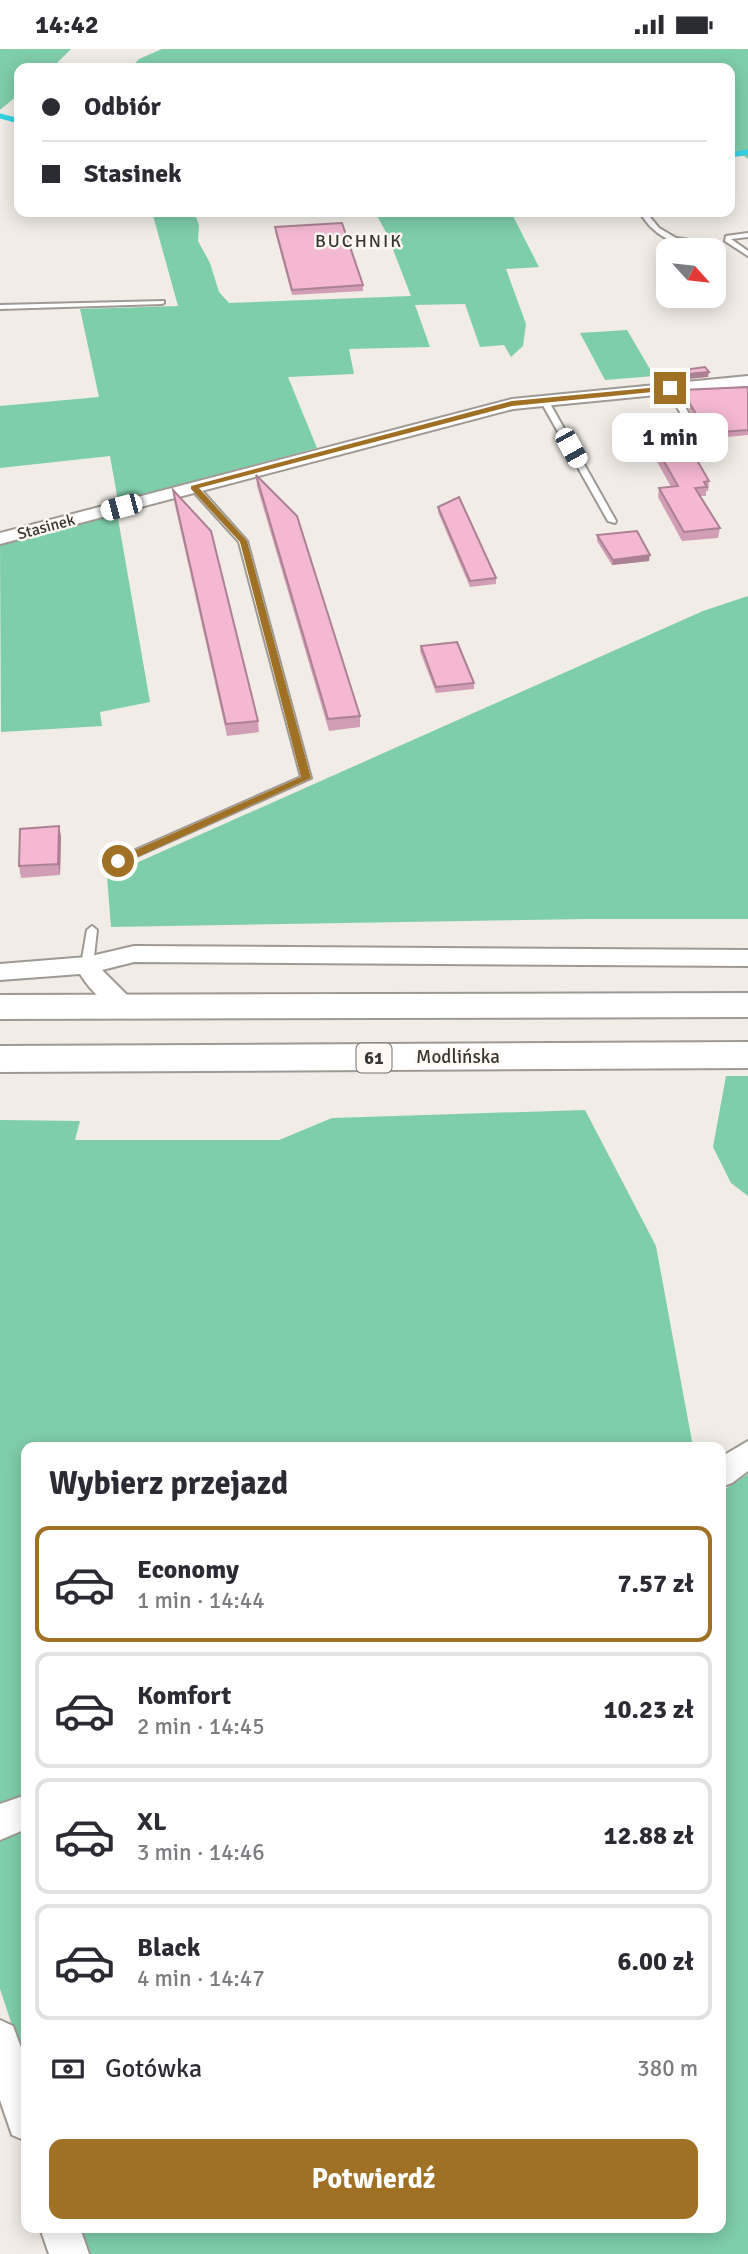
<!DOCTYPE html>
<html lang="pl">
<meta charset="utf-8">
<style>
:root{--surface:#fff;--page:#f2f2f3;--text:#2b2b33;--muted:#7c7c81;--line:#e1e1e2;--accent:#a07124}
body{margin:0;font-family:Signika,sans-serif;background:var(--page);color:var(--text);height:100vh;display:flex;flex-direction:column;font-size:26px;white-space:nowrap}
*{box-sizing:border-box;margin:0}
p{font-size:23px;color:var(--muted)}
.icon{flex:none;width:38px;height:38px;fill:none;stroke:currentColor;stroke-width:2;stroke-linecap:round;stroke-linejoin:round}
.map{position:relative;flex:1;overflow:hidden}
.panel{position:absolute;left:21px;top:1393px;width:705px;height:791px;display:flex;flex-direction:column;background:var(--surface);border-radius:14px;box-shadow:0 4px 18px #0003}
.panel>*{flex:none}
.guide{position:absolute;left:14px;top:14px;width:721px;height:154px;border-radius:14px;box-shadow:0 4px 18px #0003;display:grid;align-content:center;height:154px;padding:0 28px;background:var(--surface)}
.needle{width:46px;rotate:117deg}
.buttons{position:absolute;left:656px;top:189px;display:grid;gap:14px}
.buttons a{display:grid;place-items:center;width:70px;height:70px;border-radius:14px;background:var(--surface);box-shadow:0 4px 18px #0003;font-size:35px}
.end{position:absolute;width:32px;height:32px;margin:-16px;border:9px solid #a07124;background:#fff;box-shadow:0 0 0 4px #fff}
.from{border-radius:50%}
.bubble{position:absolute;height:49px;border-radius:14px;background:var(--surface);box-shadow:0 4px 18px #0003;font-size:23px;font-weight:800;line-height:49px;text-align:center}
.car{position:absolute;width:21px;height:42px;margin:-21px -10px;border-radius:9px;box-shadow:0 0 5px 2px #0007;background:linear-gradient(#fff 24%,#345 0 40%,#fff 0 76%,#345 0 86%,#fff 0)}
.guide b{display:flex;align-items:center;gap:24px;height:66px;font-size:26px}
.guide b+b{border-top:2px solid var(--line)}
.guide i{width:18px;height:18px;background:var(--text)}
ul{padding:0;list-style:none}
li{display:flex;align-items:center;gap:21px;height:116px;margin:0 14px 10px;padding:0 14px;border:4px solid var(--line);border-radius:14px}
li div{flex:1}
li b{display:block;font-size:26px}
li em{font-style:normal;font-weight:800}
li.on{border-color:var(--accent)}
li>.icon{width:63px;height:63px;stroke-width:1.5}
h2{padding:0 28px;font-size:32px;line-height:84px}
.pay{display:flex;align-items:center;gap:18px;height:77px;padding:0 28px;font-size:26px}
.pay p{margin-inline-start:auto}
.action{display:flex;gap:14px;margin-top:auto;padding:14px 28px}
.action a{flex:1;height:80px;border-radius:14px;background:var(--accent);color:#fff;font-size:28px;font-weight:800;line-height:80px;text-align:center}
.status{display:flex;justify-content:space-between;align-items:center;height:49px;padding:0 35px;background:var(--surface);direction:ltr}
.status svg{height:19px;fill:currentColor}
.map>svg:first-child{display:block}
.green{fill:#7fceaa}
.lines{fill:none;stroke-linecap:round;stroke-linejoin:round}
.stream{stroke:#35d3e7;stroke-width:5}
.service-casing{stroke:#9e9993;stroke-width:4}
.minor-casing{stroke:#9e9993;stroke-width:4}
.primary-casing{stroke:#9e9993;stroke-width:4}
.service{fill:#fff;fill-rule:evenodd}
.minor{fill:#fff;fill-rule:evenodd}
.primary{fill:#fff;fill-rule:evenodd}
.wall{fill:#d29eb5}
.shaded-wall{fill:#ab8193}
.building{fill:#f4b8d2;stroke:#ab8193;stroke-width:2}
.route{fill:#a07124}
.labels{text-anchor:middle;dominant-baseline:central;stroke-width:5;stroke-linejoin:round;paint-order:stroke}
.far-street-label{font-size:16px;fill:#383634;stroke:#fef9f3}
.far-neighbourhood-label{font-size:18px;letter-spacing:2px;fill:#383634;stroke:#fef9f3}
.shield{fill:#fef9f3;stroke:#73706d;stroke-width:2}
.shield-label{font-size:18px;font-weight:bold;fill:#383634}
.street-label{font-size:19px;fill:#383634;stroke:#fef9f3}
</style>
<div class="status"><b>14:42</b><svg viewBox="0 0 49 12"><path d="M0 12V9h3v3zM5 12V6h3v6zM10 12V3h3v9zM15 12V0h3v12zM26 1h20v11H26zM47 4h2v5h-2z"/></svg></div>
<div class="map">
<svg width="748" height="2205" viewBox="0 0 748 2205">
<rect width="100%" height="100%" fill="#f1ece6"/>
<g class="green">
<polygon points="0,0 71,0 52,19 19,19 19,45 0,61"/>
<polygon points="162,0 748,0 748,110 744,107 730,108 730,19 131,19 139,10"/>
<polygon points="152,163 194,163 199,176 198,192 210,214 219,243 229,254 411,247 387,185 375,163 511,163 539,218 506,220 526,275 523,297 511,308 504,296 480,298 465,255 415,256 430,298 349,300 354,325 288,328 317,399 118,452 110,407 0,419 0,357 99,348 80,260 178,257"/>
<polygon points="627,281 654,327 605,331 580,284"/>
<polygon points="117,464 150,653 100,663 102,677 1,683 0,495"/>
<polygon points="748,547 748,870 587,870 111,878 107,827 703,562"/>
<polygon points="726,1027 748,1027 748,1147 731,1134 713,1098"/>
<polygon points="585,1061 656,1197 693,1398 26,1398 26,1746 0,1755 0,1071 80,1072 75,1091 279,1091 332,1069"/>
<polygon points="748,1425 748,2205 89,2205 80,2179 721,2179 721,1443"/>
<polygon points="26,1772 26,2018 0,1940 0,1781"/>
</g>
<g class="lines">
<g class="stream">
<polyline points="0,67 19,72"/>
<polyline points="730,106 748,103"/>
</g>
<g class="service-casing">
<g id="service">
<polygon points="625,163 635,163 632,165"/>
<path d="M637 163H646L659 179 676 189 717 195C698 203 667 194 652 179 646 174 644 167 637 163Z"/>
<polygon points="748,184 748,188 731,190 748,202 748,207 725,192 726,187"/>
<polygon points="164,252 164,254 162,255 0,260 0,256"/>
<polygon points="667,337 674,339 711,403 710,405 703,403 666,339"/>
<polygon points="541,349 548,351 616,472 615,474 608,472 540,351"/>
<polygon points="191,436 197,436 247,492 311,729 119,815 115,814 115,810 301,728 239,493 191,440"/>
<polygon points="92,877 97,881 93,916 87,920 81,916 87,881"/>
</g>
</g>
<g class="minor-casing">
<g id="minor">
<polygon points="748,327 748,337 513,360 0,495 0,484 512,350"/>
<path d="M134 897 748 901V917L134 913 102 921 138 957 135 963C115 969 90 941 80 925L0 931V915L87 908Z"/>
<polygon points="748,1392 748,1422 732,1434 721,1438 721,1408"/>
<polygon points="26,1746 26,1780 0,1791 0,1755"/>
<polygon points="0,1971 13,1977 26,2012 26,2092 12,2086 0,2051"/>
<polygon points="40,2179 80,2179 89,2205 49,2205"/>
</g>
</g>
<g class="primary-casing">
<g id="primary">
<polygon points="748,944 748,968 0,970 0,946"/>
<polygon points="748,993 748,1019 0,1023 0,997"/>
</g>
</g>
<use href="#service" class="service"/>
<use href="#minor" class="minor"/>
<use href="#primary" class="primary"/>
</g>
<g class="wall">
<polygon points="275,178 363,236 363,242 292,246 275,183"/>
<polygon points="748,338 748,386 706,390 681,346 682,341"/>
<polygon points="639,369 709,432 708,442 706,442 706,447 700,447 720,479 718,489 682,492 658,448 659,439 671,438 638,378"/>
<polygon points="256,426 360,667 360,678 329,682 257,437"/>
<polygon points="173,441 258,672 259,683 227,687 174,452"/>
<polygon points="438,458 496,529 496,535 470,538 438,463"/>
<polygon points="597,486 649,512 612,516 597,492"/>
<polygon points="421,597 474,634 474,640 436,644 420,602"/>
<polygon points="59,777 61,788 60,826 21,829 19,817"/>
</g>
<g class="shaded-wall">
<polygon points="709,323 708,328 654,334 654,328"/>
<polygon points="650,506 649,512 612,516 613,511"/>
<polygon points="59,777 61,788 60,826 58,815"/>
</g>
<g class="building">
<polygon points="342,174 363,236 292,241 275,178"/>
<polygon points="705,318 709,323 654,328 653,325"/>
<polygon points="748,338 748,381 707,384 682,341"/>
<polygon points="671,366 709,432 704,433 707,438 695,439 720,479 684,483 659,439 678,437 639,369"/>
<polygon points="256,426 297,467 360,667 328,670"/>
<polygon points="173,441 211,482 258,672 226,675"/>
<polygon points="459,448 496,529 470,532 438,458"/>
<polygon points="637,482 650,506 613,511 597,486"/>
<polygon points="457,593 474,634 436,638 421,597"/>
<polygon points="59,777 58,815 19,817 20,780"/>
</g>
<polygon class="route" points="670,337 673,341 512,357 199,439 247,492 311,729 122,815 115,815 115,810 301,728 240,493 191,440 191,437 512,352"/>
<g class="labels">
<g class="far-street-label">
<text transform="translate(46 478) rotate(-15)">Stasinek</text>
</g>
<g class="far-neighbourhood-label">
<text x="359" y="192">BUCHNIK</text>
</g>
<rect class="shield" x="356.5" y="994.5" width="35" height="29" rx="5"/>
<g class="shield-label">
<text x="374" y="1009">61</text>
</g>
<g class="street-label">
<text x="458" y="1008">Modlińska</text>
</g>
</g>
</svg>
<div class="buttons">
<a><svg class="needle" viewBox="-14 -14 28 28"><path d="M0-13l5 13h-10z" fill="#e53935"/><path d="M0 13l5-13h-10z" fill="#7c7c81"/></svg></a>
</div>
<i class="end from" style="left:118px;top:812px"></i>
<i class="end" style="left:670px;top:339px"></i>
<div class="bubble" style="left:612px;top:364px;width:116px">1 min</div>
<i class="car" style="left:571px;top:399px;rotate:151deg"></i>
<i class="car" style="left:121px;top:458px;rotate:255deg"></i>
<div class="guide">
<b><i class="from"></i>Odbiór</b>
<b><i></i>Stasinek</b>
</div>
<section class="panel">
<h2>Wybierz przejazd</h2>
<ul>
<li class="on"><svg class="icon" aria-label="car" viewBox="0 0 24 24"><path d="M5 17H2v-5l4-1 3-4h7l3 4 3 1v5h-3M9 17h6M6 11h13"/><circle cx="7" cy="17" r="2"/><circle cx="17" cy="17" r="2"/></svg><div><b>Economy</b><p>1 min · 14:44</p></div><em>7.57 zł</em></li>
<li><svg class="icon" aria-label="car" viewBox="0 0 24 24"><path d="M5 17H2v-5l4-1 3-4h7l3 4 3 1v5h-3M9 17h6M6 11h13"/><circle cx="7" cy="17" r="2"/><circle cx="17" cy="17" r="2"/></svg><div><b>Komfort</b><p>2 min · 14:45</p></div><em>10.23 zł</em></li>
<li><svg class="icon" aria-label="car" viewBox="0 0 24 24"><path d="M5 17H2v-5l4-1 3-4h7l3 4 3 1v5h-3M9 17h6M6 11h13"/><circle cx="7" cy="17" r="2"/><circle cx="17" cy="17" r="2"/></svg><div><b>XL</b><p>3 min · 14:46</p></div><em>12.88 zł</em></li>
<li><svg class="icon" aria-label="car" viewBox="0 0 24 24"><path d="M5 17H2v-5l4-1 3-4h7l3 4 3 1v5h-3M9 17h6M6 11h13"/><circle cx="7" cy="17" r="2"/><circle cx="17" cy="17" r="2"/></svg><div><b>Black</b><p>4 min · 14:47</p></div><em>6.00 zł</em></li>
</ul>
<div class="pay"><svg class="icon" aria-label="cash" viewBox="0 0 24 24"><path d="M3 7h18v10H3z"/><circle cx="12" cy="12" r="2"/></svg>Gotówka<p>380 m</p></div>
<div class="action"><a>Potwierdź</a></div>
</section>
</div>
